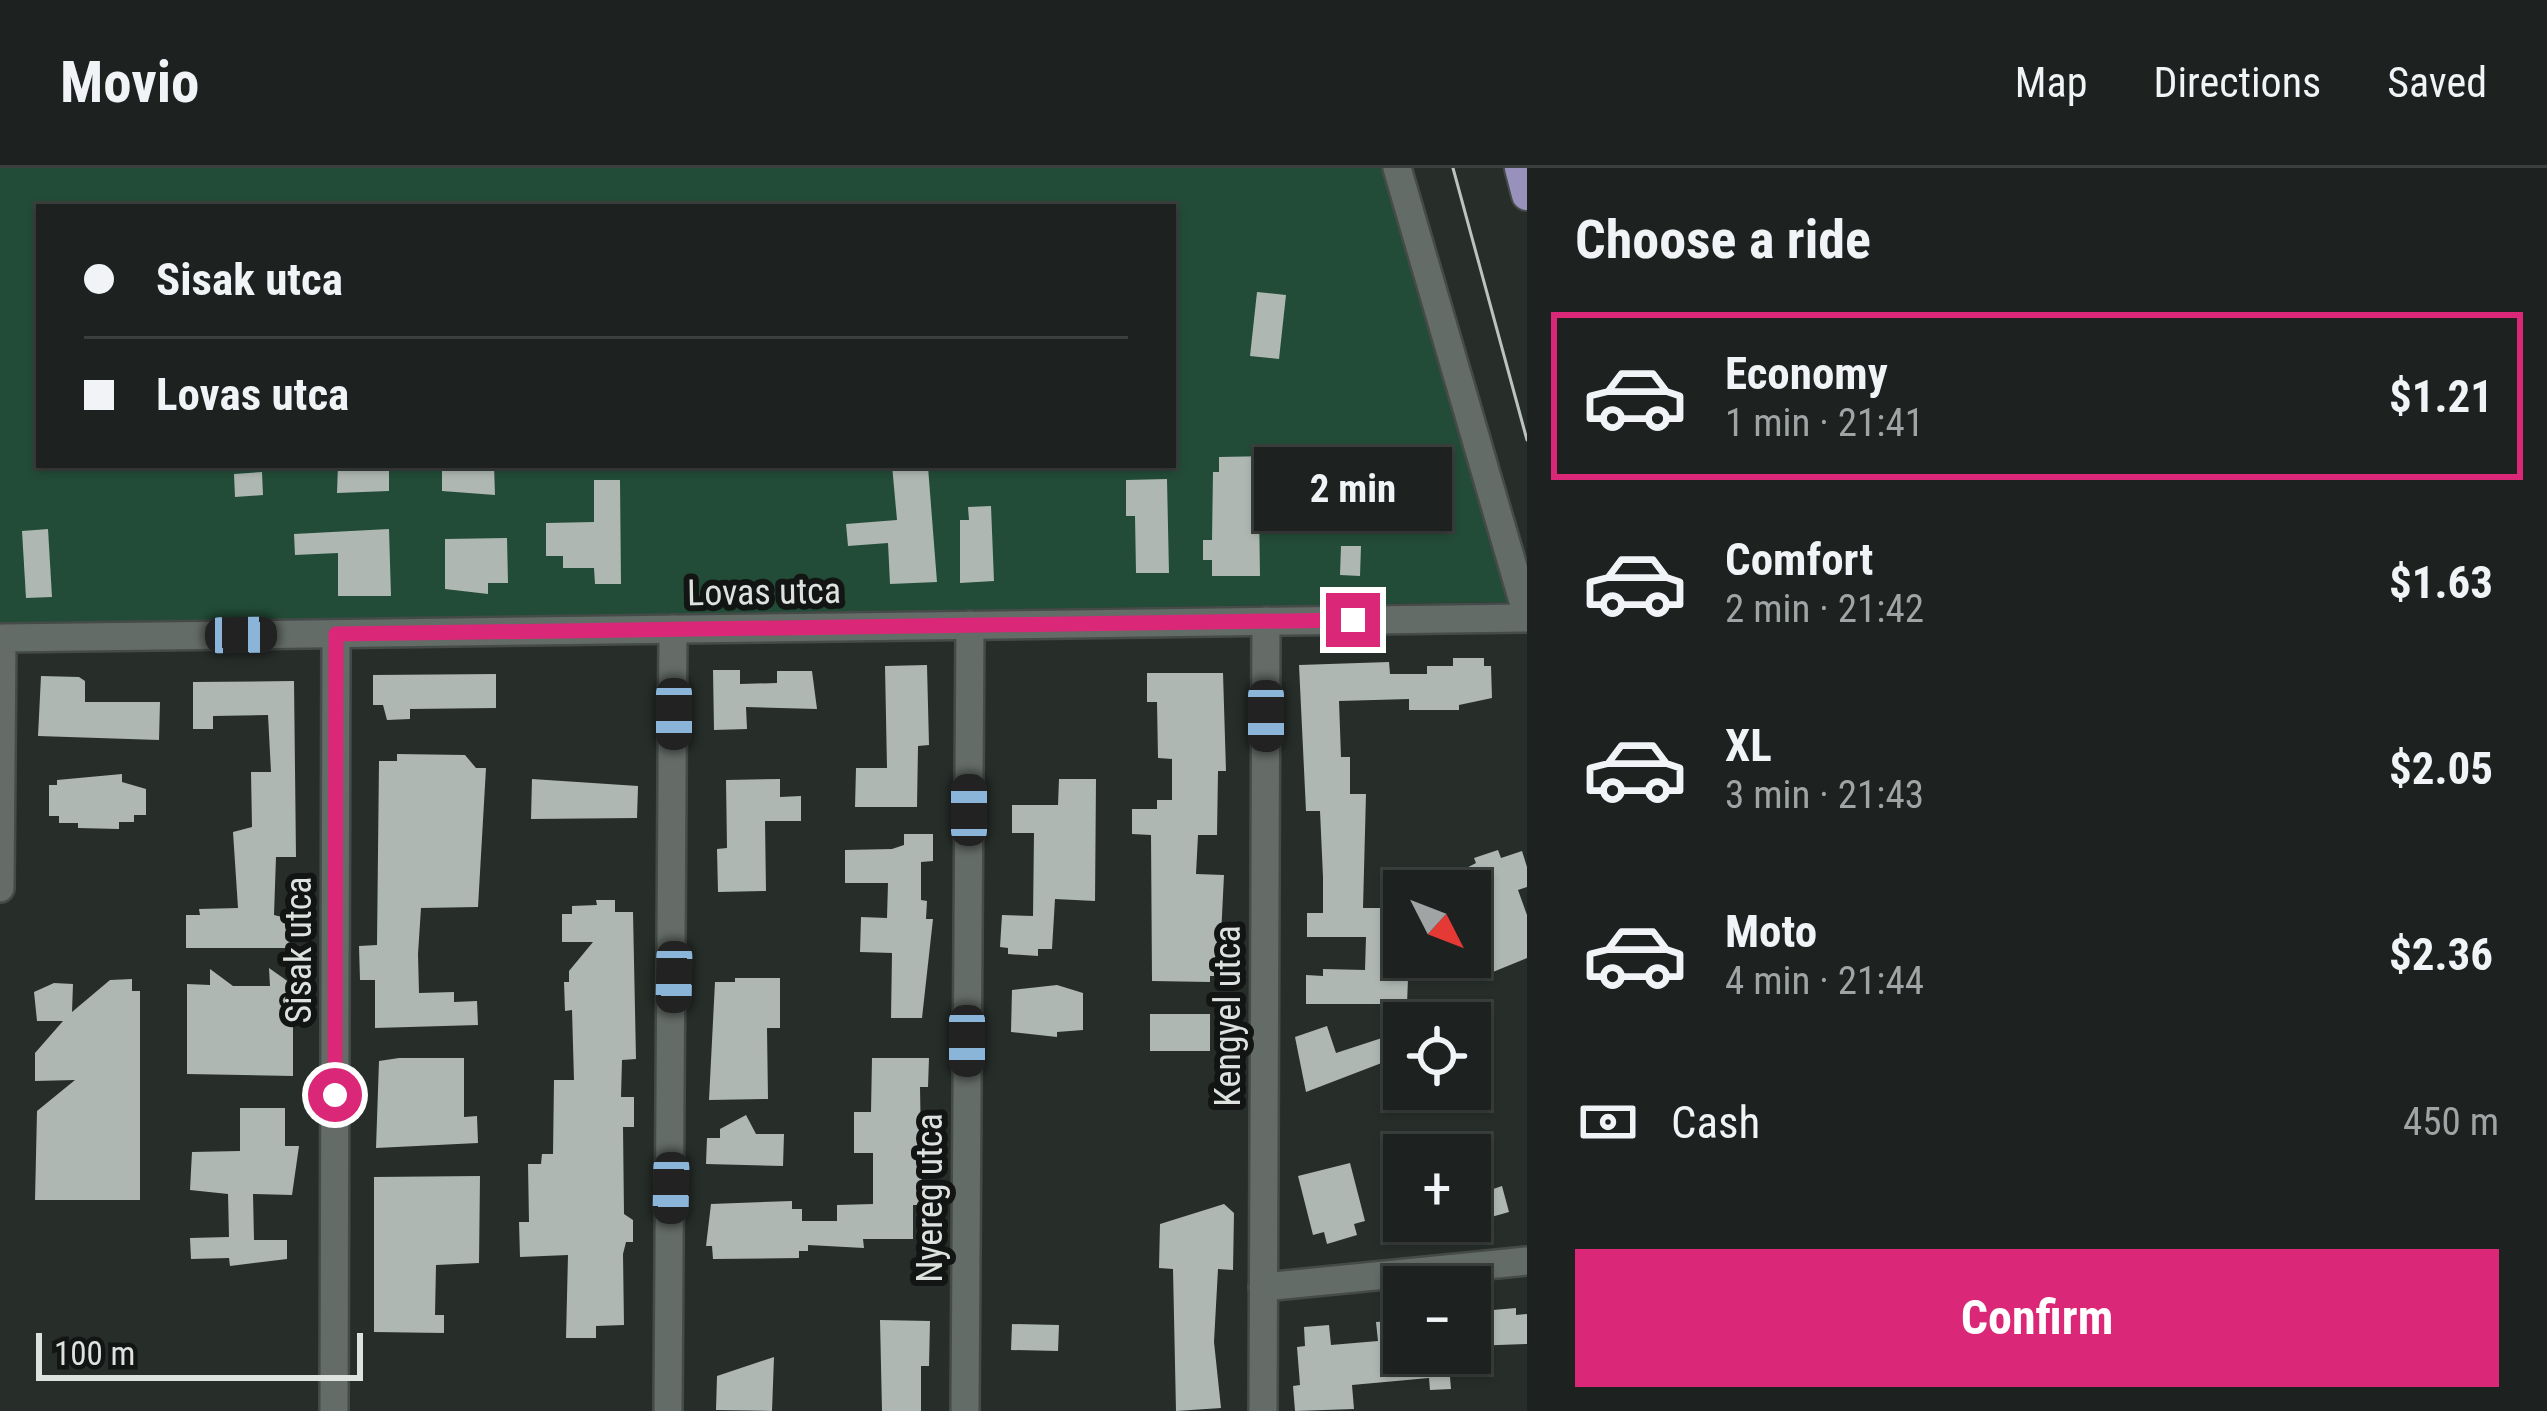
<!DOCTYPE html>
<meta charset="utf-8">
<style>
:root{--surface:#1d2220;--page:#252a29;--text:#f1f3f6;--muted:#a0a4a5;--line:#3b3f3e;--accent:#db2777}
body{margin:0;font-family:"Roboto Condensed",sans-serif;background:var(--page);color:var(--text);height:100vh;display:flex;flex-direction:column;font-size:45px;white-space:nowrap}
*{box-sizing:border-box;margin:0}
p{font-size:39px;color:var(--muted)}
.icon{flex:none;width:66px;height:66px;fill:none;stroke:currentColor;stroke-width:2;stroke-linecap:round;stroke-linejoin:round}
.map{position:relative;flex:1;overflow:hidden}
.panel{display:flex;flex-direction:column;background:var(--surface);width:1020px}
.panel>*{flex:none}
.banner{position:absolute;left:36px;top:36px;width:1140px;height:264px;border-radius:0px;box-shadow:0 3px 9px #0004,0 0 0 3px var(--line);display:grid;align-content:center;height:264px;padding:0 48px;background:var(--surface)}
.needle{width:78px;rotate:132deg}
.buttons{position:absolute;left:1383px;top:702px;display:grid;gap:24px}
.buttons a{display:grid;place-items:center;width:108px;height:108px;border-radius:0px;background:var(--surface);box-shadow:0 3px 9px #0004,0 0 0 3px var(--line);font-size:60px}
.scale{position:absolute;left:36px;bottom:30px;width:327px;box-sizing:border-box;padding-left:12px;border:6px solid #dde2df;border-top:0;font-size:33px;line-height:42px;white-space:nowrap;color:#dde2df;-webkit-text-stroke:9px #121514;paint-order:stroke}
.end{position:absolute;width:54px;height:54px;margin:-27px;border:15px solid #db2777;background:#fff;box-shadow:0 0 0 6px #fff}
.from{border-radius:50%}
.bubble{position:absolute;height:84px;border-radius:0px;background:var(--surface);box-shadow:0 3px 9px #0004,0 0 0 3px var(--line);font-size:39px;font-weight:700;line-height:84px;text-align:center}
.car{position:absolute;width:36px;height:72px;margin:-36px -18px;border-radius:15px;box-shadow:0 0 9px 3px #0007;background:linear-gradient(#222 24%,#8ab4d8 0 40%,#222 0 76%,#8ab4d8 0 86%,#222 0)}
.banner b{display:flex;align-items:center;gap:42px;height:114px;font-size:45px}
.banner b+b{border-top:3px solid var(--line)}
.banner i{width:30px;height:30px;background:var(--text)}
ul{padding:0;list-style:none}
li{display:flex;align-items:center;gap:36px;height:168px;margin:0 24px 18px;padding:0 24px;border:6px solid transparent;border-radius:0px}
li div{flex:1}
li b{display:block;font-size:45px}
li em{font-style:normal;font-weight:700}
li.on{border-color:var(--accent)}
li>.icon{width:108px;height:108px;stroke-width:1.5}
h2{padding:0 48px;font-size:54px;line-height:144px}
.pay{display:flex;align-items:center;gap:30px;height:132px;padding:0 48px;font-size:45px}
.pay p{margin-inline-start:auto}
.cta{display:flex;gap:24px;margin-top:auto;padding:24px 48px}
.cta a{flex:1;height:138px;border-radius:0px;background:var(--accent);color:#fff;font-size:48px;font-weight:700;line-height:138px;text-align:center}
header{display:flex;align-items:center;gap:72px;box-sizing:border-box;height:168px;padding:0 60px;background:var(--surface);border-bottom:3px solid var(--line)}
header strong{font-size:57px}
nav{display:flex;gap:66px;margin-inline-start:auto;font-size:42px}
main{display:flex;flex:1;min-height:0}
.map>svg:first-child{display:block}
.green{fill:#224c37;fill-rule:evenodd}
.building{fill:#aeb7b2}
.lines{fill:none;stroke-linecap:round;stroke-linejoin:round}
.minor-casing{stroke:#454b48;stroke-width:32}
.major-casing{stroke:#454b48;stroke-width:34}
.minor{stroke:#646c67;stroke-width:27}
.major{stroke:#9891bc;stroke-width:30}
.tram{stroke:#bcc2be;stroke-width:3}
.route{stroke:#db2777;stroke-width:15}
.labels{text-anchor:middle;dominant-baseline:central;stroke-width:12;stroke-linejoin:round;paint-order:stroke}
.street-label{font-size:36px;fill:#dde2df;stroke:#121514}
</style>
<header>
<strong>Movio</strong>
<nav><a>Map</a><a>Directions</a><a>Saved</a></nav>
</header>
<main>
<div class="map">
<svg width="1527" height="1243" viewBox="0 0 1527 1243">
<rect width="100%" height="100%" fill="#272e2a"/>
<path class="green" d="M0 0H1385L1514 434 0 455ZM39 39H1173V297H39Z"/>
<g class="building">
<polygon points="1257,124 1286,127 1279,191 1250,188"/>
<polygon points="1269,288 1269,341 1259,341 1260,408 1212,408 1212,392 1203,392 1203,372 1212,372 1213,304 1219,304 1219,289"/>
<polygon points="338,297 389,297 389,323 337,325"/>
<polygon points="442,297 494,297 495,327 442,323"/>
<polygon points="892,297 928,299 937,414 890,416 888,375 848,378 846,356 897,352"/>
<polygon points="262,304 263,327 235,329 234,306"/>
<polygon points="1167,311 1169,405 1136,405 1135,348 1126,348 1126,312"/>
<polygon points="594,312 620,312 621,416 595,416 594,400 563,400 563,388 546,388 546,355 594,354"/>
<polygon points="991,338 994,413 960,415 960,352 969,352 968,339"/>
<polygon points="48,361 52,429 26,430 22,363"/>
<polygon points="389,361 391,428 338,428 338,385 295,387 294,366"/>
<polygon points="507,370 508,415 488,415 488,426 445,421 445,371"/>
<polygon points="1341,378 1361,378 1360,408 1340,407"/>
<polygon points="1453,490 1484,490 1484,498 1491,498 1492,530 1459,537 1459,542 1409,542 1409,531 1339,533 1341,589 1350,589 1350,626 1366,626 1363,740 1382,740 1382,794 1391,794 1391,802 1401,802 1401,811 1408,811 1407,836 1306,836 1306,807 1323,808 1323,801 1365,802 1366,769 1307,769 1307,745 1323,745 1323,709 1320,643 1306,643 1299,497 1389,494 1390,506 1427,506 1427,498 1453,498"/>
<polygon points="927,497 929,577 918,578 917,639 855,639 856,600 887,600 885,498"/>
<polygon points="713,502 740,502 740,516 777,515 777,503 812,503 817,541 746,539 747,561 714,562"/>
<polygon points="1147,505 1223,505 1226,603 1218,603 1217,667 1198,667 1196,706 1224,707 1219,808 1210,808 1210,814 1152,813 1151,667 1132,666 1132,641 1157,641 1157,632 1172,632 1172,591 1158,590 1157,534 1147,534"/>
<polygon points="496,506 496,540 410,541 410,551 387,552 383,537 373,537 373,507"/>
<polygon points="41,508 79,509 85,513 85,534 160,534 159,572 38,568"/>
<polygon points="294,513 296,689 276,689 274,747 294,752 293,780 186,780 186,747 200,747 199,741 238,740 233,664 252,659 251,604 271,604 268,547 213,548 213,561 193,561 193,514"/>
<polygon points="397,586 465,587 476,600 486,600 478,739 421,740 418,786 419,825 454,824 454,834 477,833 478,857 375,860 375,812 360,812 359,778 377,777 379,593 397,593"/>
<polygon points="122,606 122,614 146,621 146,647 134,647 134,654 119,654 119,661 78,660 78,655 59,655 59,648 49,648 49,617 57,617 57,612"/>
<polygon points="532,611 638,618 637,650 531,651"/>
<polygon points="780,611 780,629 801,628 801,653 765,653 766,723 718,724 717,681 727,680 726,612"/>
<polygon points="1059,611 1096,611 1095,733 1055,731 1052,781 1038,781 1038,788 1008,786 1008,780 1000,779 1002,747 1033,748 1034,665 1012,665 1012,637 1058,637"/>
<polygon points="904,666 933,666 933,693 921,694 921,732 927,733 926,751 933,751 922,850 891,850 892,785 860,784 861,749 887,750 888,715 845,715 845,682 892,681 904,677"/>
<polygon points="1498,682 1501,690 1522,683 1527,699 1527,719 1518,722 1527,747 1527,790 1483,808 1482,803 1470,806 1470,723 1456,723 1451,708 1476,695 1474,690"/>
<polygon points="596,732 615,732 615,744 633,744 636,891 622,892 621,929 634,929 634,959 623,959 624,1046 633,1052 633,1074 626,1074 623,1086 624,1157 596,1158 596,1170 566,1170 568,1087 520,1089 519,1054 529,1054 528,996 541,996 542,986 553,986 554,912 574,912 572,842 565,843 564,814 569,814 569,803 593,774 562,774 562,746 572,746 572,738 597,737"/>
<polygon points="269,800 293,817 293,908 187,906 187,816 210,817 210,801 233,818 270,818"/>
<polygon points="735,810 780,810 780,860 767,860 768,931 709,932 715,814 735,814"/>
<polygon points="132,811 132,823 140,823 140,1032 35,1032 37,943 75,912 35,913 35,885 63,853 37,853 34,824 54,815 73,816 72,844 110,812"/>
<polygon points="1057,817 1083,825 1083,862 1057,864 1057,869 1011,864 1012,822"/>
<rect x="1150" y="846" width="60" height="37"/>
<polygon points="1327,858 1336,885 1385,869 1392,891 1306,924 1295,869"/>
<polygon points="399,890 464,890 464,949 477,948 478,975 376,980 379,893"/>
<polygon points="872,890 929,890 928,919 920,919 922,1037 913,1037 913,1071 863,1071 864,1080 808,1077 808,1083 799,1083 799,1090 713,1091 712,1078 706,1078 711,1036 792,1033 792,1041 802,1041 802,1053 837,1053 837,1037 873,1036 873,985 854,985 854,944 871,944"/>
<polygon points="240,940 285,940 285,978 299,978 292,1027 253,1026 254,1072 287,1072 287,1091 230,1098 229,1090 191,1091 190,1070 229,1069 228,1026 190,1022 192,984 240,983"/>
<polygon points="746,947 756,966 784,966 783,998 706,996 707,970 720,970 720,961"/>
<polygon points="1475,969 1490,1022 1502,1018 1509,1044 1470,1055 1470,970"/>
<polygon points="1350,995 1365,1053 1354,1056 1357,1067 1327,1076 1324,1064 1313,1067 1298,1008"/>
<polygon points="480,1008 479,1095 436,1097 435,1147 444,1147 444,1165 374,1164 374,1009"/>
<polygon points="1224,1036 1234,1045 1233,1102 1218,1101 1214,1174 1221,1240 1176,1243 1173,1101 1159,1100 1160,1056"/>
<polygon points="1516,1140 1516,1147 1527,1146 1527,1176 1470,1178 1470,1144"/>
<polygon points="880,1152 930,1153 929,1198 921,1198 921,1243 882,1243"/>
<polygon points="1404,1152 1404,1185 1448,1185 1451,1221 1430,1222 1429,1210 1352,1217 1354,1241 1295,1243 1293,1218 1300,1217 1297,1179 1305,1178 1304,1159 1329,1157 1331,1177 1378,1173 1376,1154"/>
<polygon points="1012,1156 1059,1157 1058,1183 1011,1182"/>
<polygon points="774,1189 772,1243 716,1242 717,1208"/>
</g>
<g class="lines">
<g class="minor-casing">
<g id="minor">
<polyline points="1397,0 1527,447"/>
<polyline points="0,720 2,470 1527,450"/>
<polyline points="1263,1119 1527,1093"/>
<polyline points="334,1243 336,466"/>
<polyline points="668,1243 673,461"/>
<polyline points="965,1243 970,457"/>
<polyline points="1263,1243 1266,453"/>
</g>
</g>
<g class="major-casing">
<polyline id="major" points="1520,0 1527,27"/>
</g>
<use href="#minor" class="minor"/>
<use href="#major" class="major"/>
<polyline class="tram" points="1453,0 1527,272"/>
</g>
<g class="lines">
<polyline class="route" points="335,927 336,466 1353,452"/>
</g>
<g class="labels">
<g class="street-label">
<text transform="translate(764 424) rotate(-1)">Lovas utca</text>
<text transform="translate(299 782) rotate(-90)">Sisak utca</text>
<text transform="translate(1228 848) rotate(-90)">Kengyel utca</text>
<text transform="translate(930 1030) rotate(-90)">Nyereg utca</text>
</g>
</g>
</svg>
<div class="buttons">
<a><svg class="needle" viewBox="-14 -14 28 28"><path d="M0-13l5 13h-10z" fill="#e53935"/><path d="M0 13l5-13h-10z" fill="#a0a4a5"/></svg></a>
<a><svg class="icon" aria-label="locate" viewBox="0 0 24 24"><circle cx="12" cy="12" r="6"/><path d="M12 2v4M12 18v4M2 12h4M18 12h4"/></svg></a>
<a>+</a>
<a>−</a>
</div>
<div class="scale">100 m</div>
<i class="end from" style="left:335px;top:927px"></i>
<i class="end" style="left:1353px;top:452px"></i>
<div class="bubble" style="left:1254px;top:279px;width:198px">2 min</div>
<i class="car" style="left:241px;top:467px;rotate:89deg"></i>
<i class="car" style="left:674px;top:546px;rotate:180deg"></i>
<i class="car" style="left:1266px;top:548px;rotate:180deg"></i>
<i class="car" style="left:969px;top:642px;rotate:0deg"></i>
<i class="car" style="left:674px;top:809px;rotate:181deg"></i>
<i class="car" style="left:967px;top:873px;rotate:180deg"></i>
<i class="car" style="left:671px;top:1020px;rotate:181deg"></i>
<div class="banner">
<b><i class="from"></i>Sisak utca</b>
<b><i></i>Lovas utca</b>
</div>
</div>
<section class="panel">
<h2>Choose a ride</h2>
<ul>
<li class="on"><svg class="icon" aria-label="car" viewBox="0 0 24 24"><path d="M5 17H2v-5l4-1 3-4h7l3 4 3 1v5h-3M9 17h6M6 11h13"/><circle cx="7" cy="17" r="2"/><circle cx="17" cy="17" r="2"/></svg><div><b>Economy</b><p>1 min · 21:41</p></div><em>$1.21</em></li>
<li><svg class="icon" aria-label="car" viewBox="0 0 24 24"><path d="M5 17H2v-5l4-1 3-4h7l3 4 3 1v5h-3M9 17h6M6 11h13"/><circle cx="7" cy="17" r="2"/><circle cx="17" cy="17" r="2"/></svg><div><b>Comfort</b><p>2 min · 21:42</p></div><em>$1.63</em></li>
<li><svg class="icon" aria-label="car" viewBox="0 0 24 24"><path d="M5 17H2v-5l4-1 3-4h7l3 4 3 1v5h-3M9 17h6M6 11h13"/><circle cx="7" cy="17" r="2"/><circle cx="17" cy="17" r="2"/></svg><div><b>XL</b><p>3 min · 21:43</p></div><em>$2.05</em></li>
<li><svg class="icon" aria-label="car" viewBox="0 0 24 24"><path d="M5 17H2v-5l4-1 3-4h7l3 4 3 1v5h-3M9 17h6M6 11h13"/><circle cx="7" cy="17" r="2"/><circle cx="17" cy="17" r="2"/></svg><div><b>Moto</b><p>4 min · 21:44</p></div><em>$2.36</em></li>
</ul>
<div class="pay"><svg class="icon" aria-label="cash" viewBox="0 0 24 24"><path d="M3 7h18v10H3z"/><circle cx="12" cy="12" r="2"/></svg>Cash<p>450 m</p></div>
<div class="cta"><a>Confirm</a></div>
</section>
</main>
